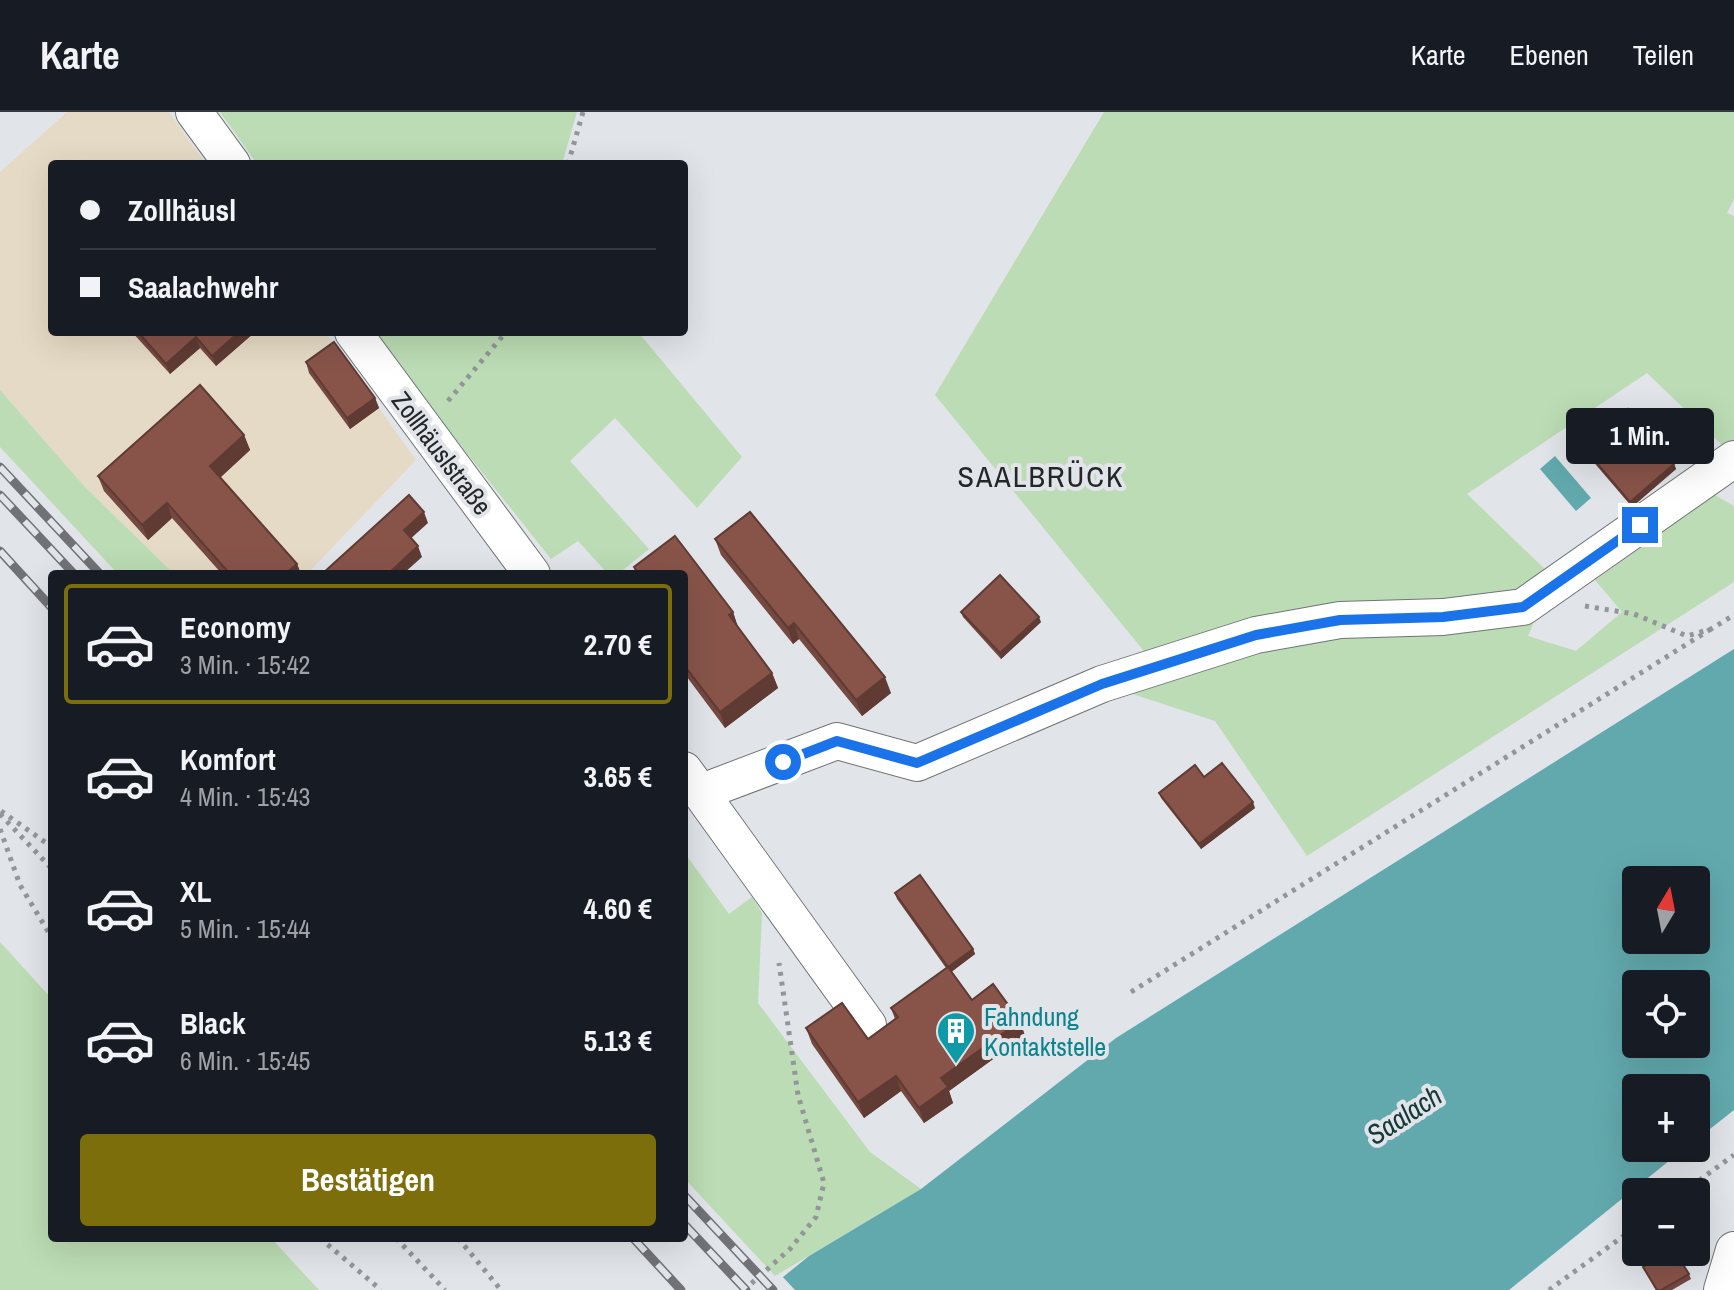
<!DOCTYPE html>
<html lang="de">
<meta charset="utf-8">
<style>
:root{--surface:#171b24;--page:#20242c;--text:#f1f3f6;--muted:#9ea1a6;--line:#363941;--accent:#7b6e0b}
body{margin:0;font-family:"Archivo Narrow",sans-serif;background:var(--page);color:var(--text);height:100vh;display:flex;flex-direction:column;font-size:30px;white-space:nowrap}
*{box-sizing:border-box;margin:0}
p{font-size:26px;color:var(--muted)}
.icon{flex:none;width:44px;height:44px;fill:none;stroke:currentColor;stroke-width:2;stroke-linecap:round;stroke-linejoin:round}
.map{position:relative;flex:1;overflow:hidden}
.drawer{position:absolute;left:48px;top:458px;width:640px;height:672px;display:flex;flex-direction:column;background:var(--surface);border-radius:8px;box-shadow:0 8px 32px #0002}
.drawer>*{flex:none}
.banner{position:absolute;left:48px;top:48px;width:640px;height:176px;border-radius:8px;box-shadow:0 8px 32px #0002;display:grid;align-content:center;height:176px;padding:0 32px;background:var(--surface)}
.needle{width:52px;rotate:10deg}
.fabs{position:absolute;left:1622px;top:754px;display:grid;gap:16px}
.fabs a{display:grid;place-items:center;width:88px;height:88px;border-radius:8px;background:var(--surface);box-shadow:0 8px 32px #0002;font-size:40px}
.end{position:absolute;width:36px;height:36px;margin:-18px;border:10px solid #1a73e8;background:#fff;box-shadow:0 0 0 4px #fff}
.from{border-radius:50%}
.bubble{position:absolute;height:56px;border-radius:8px;background:var(--surface);box-shadow:0 8px 32px #0002;font-size:26px;font-weight:700;line-height:56px;text-align:center}
.banner b{display:flex;align-items:center;gap:28px;height:76px;font-size:30px}
.banner b+b{border-top:2px solid var(--line)}
.banner i{width:20px;height:20px;background:var(--text)}
ul{padding:14px 0 0;list-style:none}
li{display:flex;align-items:center;gap:24px;height:120px;margin:0 16px 12px;padding:0 16px;border:4px solid transparent;border-radius:8px}
li div{flex:1}
li b{display:block;font-size:30px}
li em{font-style:normal;font-weight:700}
li.active{border-color:var(--accent)}
li>.icon{width:72px;height:72px;stroke-width:1.5}
.primary-button{display:flex;gap:16px;margin-top:auto;padding:16px 32px}
.primary-button a{flex:1;height:92px;border-radius:8px;background:var(--accent);color:#fff;font-size:32px;font-weight:700;line-height:92px;text-align:center}
header{display:flex;align-items:center;gap:48px;box-sizing:border-box;height:112px;padding:0 40px;background:var(--surface);border-bottom:2px solid var(--line)}
header strong{font-size:38px}
nav{display:flex;gap:44px;margin-inline-start:auto;font-size:28px}
.map>svg:first-child{display:block}
.commercial{fill:#e5dac5}
.green{fill:#bbdcb4}
.water{fill:#62a9ad;fill-rule:evenodd}
.pier{fill:#e1e5e9}
.lines{fill:none;stroke-linecap:round;stroke-linejoin:round}
.minor-casing{stroke:#707477;stroke-width:38}
.path{stroke:#939699;stroke-width:5;stroke-dasharray:4 6;stroke-linecap:butt}
.minor{stroke:#fff;stroke-width:36}
.rail-casing{stroke:#707275;stroke-width:9}
.rail{stroke:#e1e5e9;stroke-width:6;stroke-dasharray:18;stroke-linecap:butt}
.wall{fill:#754840}
.shaded-wall{fill:#5f3b34}
.building{fill:#88544a;stroke:#5f3b34;stroke-width:2}
.route{stroke:#1a73e8;stroke-width:10}
.labels{text-anchor:middle;dominant-baseline:central;stroke-width:8;stroke-linejoin:round;paint-order:stroke}
.street-label{font-size:26px;fill:#252628;stroke:#e1e5e9}
.culture-label{font-size:26px;fill:#0d838f;stroke:#e1e5e9;text-anchor:start}
.water-label{font-size:28px;font-style:italic;fill:#15383a;stroke:#e1e5e9}
.quarter-label{font-size:30px;letter-spacing:2px;fill:#252628;stroke:#e1e5e9}
</style>
<header>
<strong>Karte</strong>
<nav><a>Karte</a><a>Ebenen</a><a>Teilen</a></nav>
</header>
<div class="map">
<svg width="1734" height="1178" viewBox="0 0 1734 1178">
<rect width="100%" height="100%" fill="#e1e5e9"/>
<polygon class="commercial" points="67,0 169,0 206,52 52,52 52,220 325,220 416,348 307,462 174,462 84,374 0,278 0,60"/>
<g class="green">
<polygon points="220,0 577,0 562,52 257,52"/>
<polygon points="1104,0 1734,0 1734,87 1727,101 1734,104 1734,328 1723,334 1647,261 1467,382 1553,465 1528,524 1576,539 1622,500 1595,468 1715,383 1734,394 1734,470 1307,744 1215,609 1102,572 1156,554 935,283"/>
<polygon points="376,220 638,220 742,345 697,396 615,306 570,349 649,437 618,462 608,462 578,429 551,447 423,286"/>
<polygon points="0,278 84,374 174,462 118,462 0,335"/>
<polygon points="684,740 729,802 752,785 762,801 758,891 870,1040 921,1077 775,1164 684,1066"/>
<polygon points="0,830 52,887 52,1126 271,1126 319,1178 0,1178"/>
</g>
<g class="water">
<polygon points="1555,344 1591,386 1576,399 1540,357"/>
<path d="M1734 537V998L1696 1028V976H1636V1036H1685L1509 1178H767L809 1144 921 1077 1116 926ZM1636 768H1696V828H1636ZM1636 872H1696V932H1636Z"/>
</g>
<polygon class="pier" points="780,1162 795,1178 763,1178 764,1175"/>
<g class="lines">
<g class="minor-casing">
<g id="minor">
<polyline points="194,0 232,52"/>
<polyline points="353,220 532,462"/>
<polyline points="684,658 868,913"/>
<polyline points="702,680 837,629 917,651 1102,572 1256,523 1340,508 1443,505 1523,495 1734,347"/>
<polyline points="1722,1178 1734,1138"/>
</g>
</g>
<g class="path">
<polyline points="568,52 583,0"/>
<polyline points="448,289 506,220"/>
<polyline points="1585,494 1634,502 1687,524 1711,517 1734,503"/>
<polyline points="1,699 52,735"/>
<polyline points="0,702 52,757"/>
<polyline points="0,717 20,773 52,826"/>
<polyline points="1131,880 1711,517"/>
<polyline points="1683,1080 1734,1043"/>
<polyline points="320,1126 381,1178"/>
<polyline points="396,1126 445,1178"/>
<polyline points="458,1126 501,1178"/>
<polyline points="744,1178 790,1137 816,1105 824,1071 798,983 779,851"/>
<polyline points="1549,1178 1636,1115"/>
</g>
<use href="#minor" class="minor"/>
<g class="rail-casing">
<g id="rail">
<polyline points="0,355 100,462"/>
<polyline points="0,383 74,462"/>
<polyline points="0,439 52,496"/>
<polyline points="684,1083 773,1178"/>
<polyline points="684,1112 746,1178"/>
<polyline points="633,1126 681,1178"/>
</g>
</g>
<use href="#rail" class="rail"/>
</g>
<g class="wall">
<polygon points="132,220 255,220 216,254 200,236 170,262"/>
<polygon points="306,250 375,286 379,296 350,317 309,261"/>
<polygon points="244,323 250,338 220,366 297,452 301,462 222,462 172,406 148,428 104,379 98,364"/>
<polygon points="1583,335 1674,352 1676,357 1632,395 1585,340"/>
<polygon points="675,424 733,500 738,516 772,561 778,576 725,616 684,561 684,462 636,462 634,455"/>
<polygon points="715,427 891,581 862,604 799,527 793,532 721,443"/>
<polygon points="961,500 1041,510 1001,547 963,505"/>
<polygon points="1204,665 1255,696 1201,737 1161,686 1159,681"/>
<polygon points="895,781 973,837 975,842 951,860 972,888 1020,909 1025,924 949,979 953,991 924,1011 901,979 864,1006 812,932 806,916 868,927 895,907 891,896 946,856 897,787"/>
<polygon points="1643,1155 1689,1162 1691,1167 1672,1178 1656,1178"/>
</g>
<g class="shaded-wall">
<polygon points="239,220 255,220 216,254 212,244"/>
<polygon points="196,225 200,236 170,262 166,252"/>
<polygon points="375,286 379,296 350,317 347,306"/>
<polygon points="244,323 250,338 215,370 210,354"/>
<polygon points="1674,352 1676,357 1632,395 1630,390"/>
<polygon points="167,391 172,406 148,428 142,413"/>
<polygon points="424,400 428,411 408,429 404,418"/>
<polygon points="418,434 422,445 403,462 388,462"/>
<polygon points="297,452 301,462 285,462"/>
<polygon points="733,500 738,515 729,503"/>
<polygon points="1039,505 1041,510 1001,547 1000,541"/>
<polygon points="794,511 799,527 793,532 788,516"/>
<polygon points="772,561 778,576 725,616 720,600"/>
<polygon points="885,565 891,581 862,604 856,588"/>
<polygon points="1253,690 1255,696 1201,737 1199,732"/>
<polygon points="973,837 975,842 950,861 948,855"/>
<polygon points="1020,909 1025,924 949,979 953,991 924,1011 919,996 941,966"/>
<polygon points="896,964 901,979 864,1006 858,990"/>
</g>
<g class="building">
<polygon points="138,220 239,220 212,244 196,225 166,252"/>
<polygon points="334,230 375,286 347,306 306,250"/>
<polygon points="200,273 244,323 210,354 297,452 285,462 230,462 167,391 142,413 98,364"/>
<polygon points="1628,297 1674,352 1630,390 1583,335"/>
<polygon points="409,383 424,400 404,418 418,434 388,462 322,462"/>
<polygon points="750,400 885,565 856,588 794,511 788,516 715,427"/>
<polygon points="675,424 733,500 729,503 772,561 720,600 684,553 684,462 639,462 634,455"/>
<polygon points="1000,463 1039,505 1000,541 961,500"/>
<polygon points="1222,651 1253,690 1199,732 1159,681 1195,653 1204,665"/>
<polygon points="920,763 973,837 948,855 895,781"/>
<polygon points="948,855 972,888 993,872 1020,909 941,966 948,975 919,996 896,964 858,990 806,916 842,891 868,927 898,905 891,896"/>
<polygon points="1669,1140 1675,1140 1689,1162 1661,1178 1657,1178 1643,1155"/>
</g>
<g class="lines">
<polyline class="route" points="783,650 837,629 917,651 1102,572 1256,523 1340,508 1443,505 1523,495 1640,413"/>
</g>
<defs>
<g id="building-pin" transform="scale(2)"><path d="M0 17L-7.5 6A9.5 9.5 0 1 1 7.5 6Z" fill="#0f9aa8" stroke="#e1e5e9"/><path d="M-4-6H4V6H1V3H-1V6H-4ZM-2.5-4.3h1.7v1.8h-1.7ZM.8-4.3h1.7v1.8H.8ZM-2.5-1h1.7V.8h-1.7ZM.8-1h1.7V.8H.8Z" fill="#fff"/></g>
</defs>
<g fill-rule="evenodd">
<use href="#building-pin" x="956" y="919"/>
</g>
<g class="labels">
<g class="street-label">
<text transform="translate(442 341) rotate(53)">Zollhäuslstraße</text>
</g>
<g class="culture-label">
<text x="984" y="904">Fahndung<tspan x="984" dy="30">Kontaktstelle</tspan></text>
</g>
<g class="water-label">
<text transform="translate(1404 1003) rotate(-33)">Saalach</text>
</g>
<g class="quarter-label">
<text x="1041" y="364">SAALBRÜCK</text>
</g>
</g>
</svg>
<div class="fabs">
<a><svg class="needle" viewBox="-14 -14 28 28"><path d="M0-13l5 13h-10z" fill="#e53935"/><path d="M0 13l5-13h-10z" fill="#9ea1a6"/></svg></a>
<a><svg class="icon" aria-label="locate" viewBox="0 0 24 24"><circle cx="12" cy="12" r="6"/><path d="M12 2v4M12 18v4M2 12h4M18 12h4"/></svg></a>
<a>+</a>
<a>−</a>
</div>
<i class="end from" style="left:783px;top:650px"></i>
<i class="end" style="left:1640px;top:413px"></i>
<div class="bubble" style="left:1566px;top:296px;width:148px">1 Min.</div>
<div class="banner">
<b><i class="from"></i>Zollhäusl</b>
<b><i></i>Saalachwehr</b>
</div>
<section class="drawer">
<ul>
<li class="active"><svg class="icon" aria-label="car" viewBox="0 0 24 24"><path d="M5 17H2v-5l4-1 3-4h7l3 4 3 1v5h-3M9 17h6M6 11h13"/><circle cx="7" cy="17" r="2"/><circle cx="17" cy="17" r="2"/></svg><div><b>Economy</b><p>3 Min. · 15:42</p></div><em>2.70 €</em></li>
<li><svg class="icon" aria-label="car" viewBox="0 0 24 24"><path d="M5 17H2v-5l4-1 3-4h7l3 4 3 1v5h-3M9 17h6M6 11h13"/><circle cx="7" cy="17" r="2"/><circle cx="17" cy="17" r="2"/></svg><div><b>Komfort</b><p>4 Min. · 15:43</p></div><em>3.65 €</em></li>
<li><svg class="icon" aria-label="car" viewBox="0 0 24 24"><path d="M5 17H2v-5l4-1 3-4h7l3 4 3 1v5h-3M9 17h6M6 11h13"/><circle cx="7" cy="17" r="2"/><circle cx="17" cy="17" r="2"/></svg><div><b>XL</b><p>5 Min. · 15:44</p></div><em>4.60 €</em></li>
<li><svg class="icon" aria-label="car" viewBox="0 0 24 24"><path d="M5 17H2v-5l4-1 3-4h7l3 4 3 1v5h-3M9 17h6M6 11h13"/><circle cx="7" cy="17" r="2"/><circle cx="17" cy="17" r="2"/></svg><div><b>Black</b><p>6 Min. · 15:45</p></div><em>5.13 €</em></li>
</ul>
<div class="primary-button"><a>Bestätigen</a></div>
</section>
</div>
